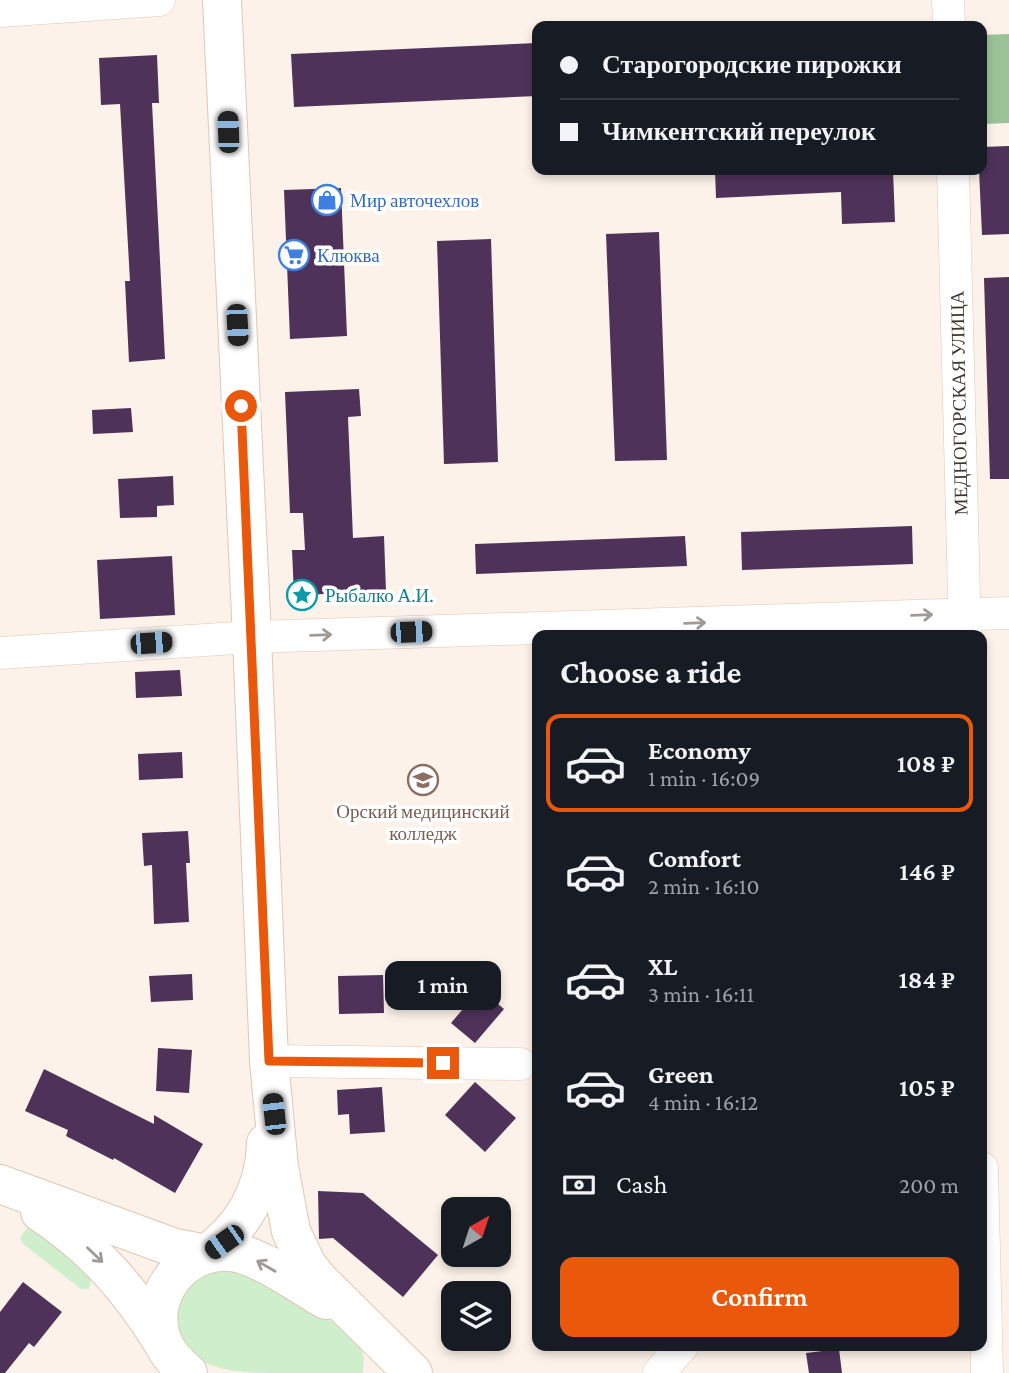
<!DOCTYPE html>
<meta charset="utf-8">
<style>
:root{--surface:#171b24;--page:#20242c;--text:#f1f3f6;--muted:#9ea1a6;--line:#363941;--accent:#ea580c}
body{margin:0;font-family:"Crimson Pro",serif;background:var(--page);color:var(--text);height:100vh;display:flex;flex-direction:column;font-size:26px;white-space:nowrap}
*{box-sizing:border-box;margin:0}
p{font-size:23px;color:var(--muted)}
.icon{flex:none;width:38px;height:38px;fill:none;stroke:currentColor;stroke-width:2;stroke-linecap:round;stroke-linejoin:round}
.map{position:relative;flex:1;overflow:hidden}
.drawer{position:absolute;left:532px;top:630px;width:455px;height:721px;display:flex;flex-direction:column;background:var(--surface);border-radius:14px;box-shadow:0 4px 10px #0003}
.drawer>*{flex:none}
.hud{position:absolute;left:532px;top:21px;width:455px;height:154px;border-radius:14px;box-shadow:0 4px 10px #0003;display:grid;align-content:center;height:154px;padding:0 28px;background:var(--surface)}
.needle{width:46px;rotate:39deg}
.fabs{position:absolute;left:441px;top:1197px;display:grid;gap:14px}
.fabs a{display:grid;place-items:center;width:70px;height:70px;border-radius:14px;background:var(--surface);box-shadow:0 4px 10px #0003;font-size:35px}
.end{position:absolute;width:32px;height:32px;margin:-16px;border:9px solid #ea580c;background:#fff;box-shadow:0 0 0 4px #fff}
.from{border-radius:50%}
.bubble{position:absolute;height:49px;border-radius:14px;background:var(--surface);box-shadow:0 4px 10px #0003;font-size:23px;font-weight:600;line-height:49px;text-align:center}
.car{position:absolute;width:21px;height:42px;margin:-21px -10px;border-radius:9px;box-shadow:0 0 5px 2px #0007;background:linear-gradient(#222 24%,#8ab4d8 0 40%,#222 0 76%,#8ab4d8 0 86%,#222 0)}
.hud b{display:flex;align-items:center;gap:24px;height:66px;font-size:26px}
.hud b+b{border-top:2px solid var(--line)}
.hud i{width:18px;height:18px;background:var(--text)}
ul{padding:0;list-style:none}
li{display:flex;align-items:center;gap:21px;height:98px;margin:0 14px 10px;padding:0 14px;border:4px solid transparent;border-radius:14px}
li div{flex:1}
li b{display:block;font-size:26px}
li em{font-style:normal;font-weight:600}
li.on{border-color:var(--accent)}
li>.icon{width:63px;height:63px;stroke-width:1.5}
h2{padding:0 28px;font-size:32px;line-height:84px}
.pay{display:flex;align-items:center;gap:18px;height:77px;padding:0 28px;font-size:26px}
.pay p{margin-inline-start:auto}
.cta{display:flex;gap:14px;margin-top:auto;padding:14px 28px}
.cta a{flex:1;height:80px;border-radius:14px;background:var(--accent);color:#fff;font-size:28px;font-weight:600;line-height:80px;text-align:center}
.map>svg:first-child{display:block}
.green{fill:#cfefcc}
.forest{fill:#9ac296}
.building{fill:#4f325a}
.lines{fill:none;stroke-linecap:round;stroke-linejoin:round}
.street-casing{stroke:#e1c7b3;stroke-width:33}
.secondary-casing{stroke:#e1c7b3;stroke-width:40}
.street{stroke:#fff;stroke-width:32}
.secondary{stroke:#fff;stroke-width:38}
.oneway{stroke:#9f9a96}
.route{stroke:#ea580c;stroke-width:9}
.labels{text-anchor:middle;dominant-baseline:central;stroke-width:7;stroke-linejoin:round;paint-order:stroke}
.shop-label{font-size:19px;fill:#366cbe;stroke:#fff;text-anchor:start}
.street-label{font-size:19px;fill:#3f352d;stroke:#fff}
.culture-label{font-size:19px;fill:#0d838f;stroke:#fff;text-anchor:start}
.education-label{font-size:19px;fill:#785e54;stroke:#fff}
</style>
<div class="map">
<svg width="1009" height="1373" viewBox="0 0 1009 1373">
<rect width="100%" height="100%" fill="#fcf2e9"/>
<g class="green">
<polygon points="27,1228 34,1229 92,1275 89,1289 81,1289 23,1244 20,1238"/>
<path d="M221 1269 247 1274 342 1327 360 1347 364 1357 363 1373C337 1373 310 1373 283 1373 234 1373 175 1373 178 1310 179 1286 202 1275 221 1269Z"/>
</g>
<polygon class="forest" points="1009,34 1009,123 982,124 982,35"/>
<g class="building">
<polygon points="537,43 537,96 294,107 291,54"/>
<polygon points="157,55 159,103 152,103 165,359 129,362 125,281 130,281 120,104 101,105 99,58"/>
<polygon points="1009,146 1009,234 982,235 979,170 982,170 982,147"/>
<polygon points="715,170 893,170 895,222 842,224 841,192 716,198"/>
<polygon points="341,188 347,336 290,339 284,190"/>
<polygon points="659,232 667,460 615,461 606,234"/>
<polygon points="491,239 498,462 444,464 437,241"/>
<polygon points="1009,277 1009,479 990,479 984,278"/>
<polygon points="359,389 361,416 348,417 353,538 384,536 386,592 294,595 292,550 305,550 303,513 290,513 285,392"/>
<polygon points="131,408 133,432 93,434 92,410"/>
<polygon points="173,476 174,505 157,506 157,517 120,518 118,479"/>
<polygon points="912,526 913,564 742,570 741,532"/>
<polygon points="685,536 687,566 476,574 475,544"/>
<polygon points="172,556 175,615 100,619 97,560"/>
<polygon points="180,670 182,696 136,698 135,672"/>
<polygon points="182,752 183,778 139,780 138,754"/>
<polygon points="188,831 190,863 186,863 189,922 154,924 152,865 144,866 142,833"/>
<polygon points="192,974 193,1000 151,1002 149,976"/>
<polygon points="383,975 384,1013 339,1014 338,976"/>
<polygon points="480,989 504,1009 475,1043 451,1023"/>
<polygon points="158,1048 192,1050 189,1093 156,1091"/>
<polygon points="44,1069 154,1124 154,1115 203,1144 175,1193 114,1158 113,1160 66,1136 68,1130 25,1111"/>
<polygon points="475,1082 516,1118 485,1152 445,1115"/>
<polygon points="382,1087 385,1132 350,1134 349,1114 338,1115 337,1090"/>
<polygon points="318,1191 363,1193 438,1255 403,1297 333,1238 319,1239"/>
<polygon points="23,1282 62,1312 34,1347 29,1343 5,1373 0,1373 0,1312"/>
<polygon points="839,1349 842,1373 809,1373 806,1353"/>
</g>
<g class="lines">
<g class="street-casing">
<g id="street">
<polyline points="948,0 949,26"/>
<polyline points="0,11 159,0"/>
<polyline points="953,170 965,634"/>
<polyline points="0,653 252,637 1009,613"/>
<polyline points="269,1061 520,1064"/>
<polyline points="982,1168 987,1373"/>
<polyline points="659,1373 682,1346"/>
</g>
</g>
<g class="secondary-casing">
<g id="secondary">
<polyline points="222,0 252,637 269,1061 279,1167 291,1231 307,1265 319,1280 413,1373"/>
<path d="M0 1184 175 1248 206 1254C243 1228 265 1189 266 1143"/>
<path d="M40 1212C94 1248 129 1288 163 1343"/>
<path d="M188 1373C177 1364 167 1354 162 1340 146 1295 184 1247 232 1252 259 1255 301 1286 326 1300"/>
</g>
</g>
<use href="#street" class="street"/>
<use href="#secondary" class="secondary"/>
</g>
<defs><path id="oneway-shaft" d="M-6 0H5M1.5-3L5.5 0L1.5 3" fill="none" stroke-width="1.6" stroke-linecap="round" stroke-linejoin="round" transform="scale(1.75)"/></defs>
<g class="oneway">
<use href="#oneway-shaft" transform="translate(922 615) rotate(-2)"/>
<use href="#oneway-shaft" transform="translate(695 623) rotate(-2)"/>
<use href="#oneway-shaft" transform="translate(321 635) rotate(-2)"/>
<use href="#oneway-shaft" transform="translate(95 1255) rotate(44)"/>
<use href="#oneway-shaft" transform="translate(266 1266) rotate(-150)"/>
</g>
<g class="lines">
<polyline class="route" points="241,406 269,1061 443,1063"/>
</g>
<defs>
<g id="shop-ring" transform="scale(1.575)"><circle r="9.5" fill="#fff" stroke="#3f7fe0" stroke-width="1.5"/><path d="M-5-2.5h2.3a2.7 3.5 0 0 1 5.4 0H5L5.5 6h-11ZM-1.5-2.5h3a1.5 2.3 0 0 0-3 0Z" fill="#3f7fe0"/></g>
<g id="supermarket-ring" transform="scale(1.575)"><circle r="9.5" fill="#fff" stroke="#3f7fe0" stroke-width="1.5"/><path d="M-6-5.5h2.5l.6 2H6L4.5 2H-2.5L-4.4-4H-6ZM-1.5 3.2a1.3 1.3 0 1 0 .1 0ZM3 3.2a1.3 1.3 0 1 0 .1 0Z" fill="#3f7fe0"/></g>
<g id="sight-ring" transform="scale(1.575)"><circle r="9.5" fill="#fff" stroke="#0f9aa8" stroke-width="1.5"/><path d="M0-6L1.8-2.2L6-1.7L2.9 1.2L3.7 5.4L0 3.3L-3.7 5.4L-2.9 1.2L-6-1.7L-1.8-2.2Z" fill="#0f9aa8"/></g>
<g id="university-ring" transform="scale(1.575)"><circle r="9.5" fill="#fff" stroke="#8d6e63" stroke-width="1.5"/><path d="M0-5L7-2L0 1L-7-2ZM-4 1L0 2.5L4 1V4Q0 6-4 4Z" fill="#8d6e63"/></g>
</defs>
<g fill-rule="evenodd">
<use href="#shop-ring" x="327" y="200"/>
<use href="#supermarket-ring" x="294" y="255"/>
<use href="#sight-ring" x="302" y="595"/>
<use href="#university-ring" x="423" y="780"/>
</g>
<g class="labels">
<g class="shop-label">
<text x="350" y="200">Мир авточехлов</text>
<text x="317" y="255">Клюква</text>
</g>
<g class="street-label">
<text transform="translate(959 403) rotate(-91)">МЕДНОГОРСКАЯ УЛИЦА</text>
</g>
<g class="culture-label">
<text x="325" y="595">Рыбалко А.И.</text>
</g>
<g class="education-label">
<text x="423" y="811">Орский медицинский<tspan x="423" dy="22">колледж</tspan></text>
</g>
</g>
</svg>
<div class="fabs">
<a><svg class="needle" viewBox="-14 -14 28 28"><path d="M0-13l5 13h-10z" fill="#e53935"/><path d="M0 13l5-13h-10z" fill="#9ea1a6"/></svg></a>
<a><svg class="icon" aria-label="layers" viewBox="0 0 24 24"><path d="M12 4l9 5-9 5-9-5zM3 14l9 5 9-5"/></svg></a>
</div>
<i class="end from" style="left:241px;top:406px"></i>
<i class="end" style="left:443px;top:1063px"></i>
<div class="bubble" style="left:385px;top:961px;width:116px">1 min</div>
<i class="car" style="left:228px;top:132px;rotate:358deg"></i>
<i class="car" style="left:237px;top:325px;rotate:177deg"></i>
<i class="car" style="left:411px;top:632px;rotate:88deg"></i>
<i class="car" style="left:151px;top:643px;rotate:86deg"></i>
<i class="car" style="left:274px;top:1114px;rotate:354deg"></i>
<i class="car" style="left:224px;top:1242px;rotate:235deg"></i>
<div class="hud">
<b><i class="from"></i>Старогородские пирожки</b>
<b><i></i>Чимкентский переулок</b>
</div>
<section class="drawer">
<h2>Choose a ride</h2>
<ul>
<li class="on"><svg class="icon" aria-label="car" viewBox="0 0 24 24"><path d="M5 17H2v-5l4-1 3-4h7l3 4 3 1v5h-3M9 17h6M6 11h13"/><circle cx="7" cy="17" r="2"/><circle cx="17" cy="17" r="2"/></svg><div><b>Economy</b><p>1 min · 16:09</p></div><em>108 ₽</em></li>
<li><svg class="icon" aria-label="car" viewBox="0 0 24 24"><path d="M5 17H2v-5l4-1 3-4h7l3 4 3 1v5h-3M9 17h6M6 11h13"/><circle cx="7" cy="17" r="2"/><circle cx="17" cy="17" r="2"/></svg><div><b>Comfort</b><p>2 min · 16:10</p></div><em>146 ₽</em></li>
<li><svg class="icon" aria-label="car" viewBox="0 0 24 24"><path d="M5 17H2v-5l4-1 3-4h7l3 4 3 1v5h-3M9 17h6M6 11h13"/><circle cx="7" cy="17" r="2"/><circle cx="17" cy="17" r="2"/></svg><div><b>XL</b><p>3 min · 16:11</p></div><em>184 ₽</em></li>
<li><svg class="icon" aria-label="car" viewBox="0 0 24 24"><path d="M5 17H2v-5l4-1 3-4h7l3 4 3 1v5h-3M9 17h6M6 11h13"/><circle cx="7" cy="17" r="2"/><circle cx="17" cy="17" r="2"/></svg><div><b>Green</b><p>4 min · 16:12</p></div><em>105 ₽</em></li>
</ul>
<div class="pay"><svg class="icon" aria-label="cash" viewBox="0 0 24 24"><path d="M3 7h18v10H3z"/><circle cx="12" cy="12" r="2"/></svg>Cash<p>200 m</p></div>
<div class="cta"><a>Confirm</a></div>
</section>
</div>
